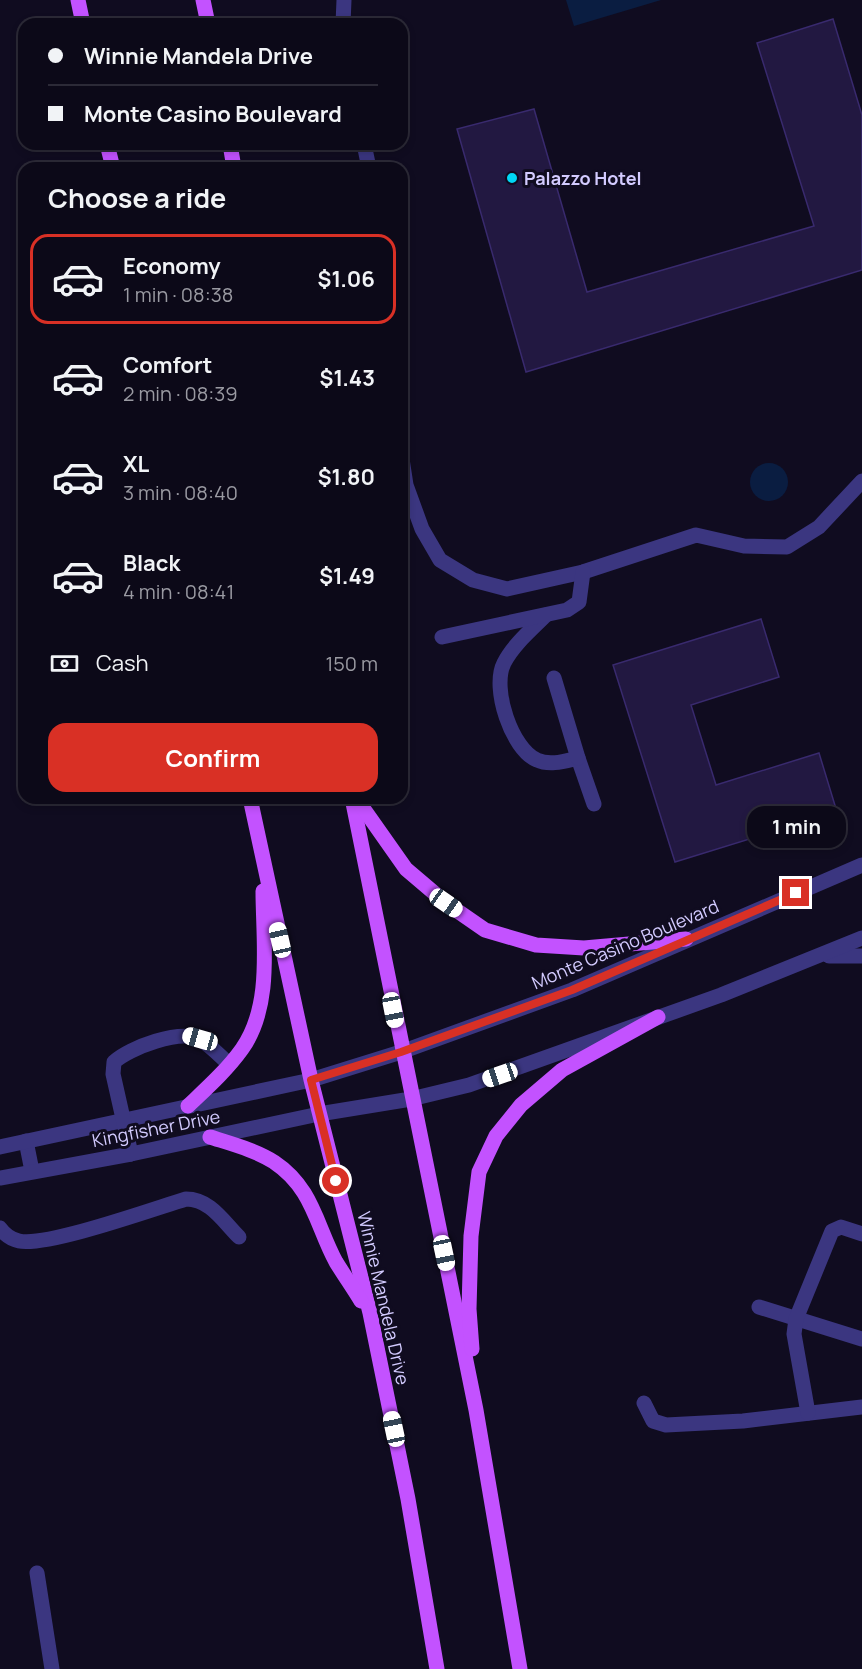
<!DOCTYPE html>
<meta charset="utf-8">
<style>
:root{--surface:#0c0918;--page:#151221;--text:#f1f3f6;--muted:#9a9aa2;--line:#2c2a37;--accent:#d93025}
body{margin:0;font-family:Manrope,sans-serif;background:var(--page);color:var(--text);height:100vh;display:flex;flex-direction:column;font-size:22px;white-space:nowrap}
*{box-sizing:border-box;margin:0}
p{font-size:20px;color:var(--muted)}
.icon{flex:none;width:33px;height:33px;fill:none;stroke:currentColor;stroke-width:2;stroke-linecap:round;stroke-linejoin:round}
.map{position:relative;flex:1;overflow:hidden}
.side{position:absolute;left:18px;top:162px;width:390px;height:642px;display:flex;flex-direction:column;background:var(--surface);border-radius:18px;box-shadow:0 3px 9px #0003,0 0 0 2px var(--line)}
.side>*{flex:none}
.banner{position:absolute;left:18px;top:18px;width:390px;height:132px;border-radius:18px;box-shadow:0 3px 9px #0003,0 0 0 2px var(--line);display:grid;align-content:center;height:132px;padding:0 30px;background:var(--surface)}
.end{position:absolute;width:27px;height:27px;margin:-14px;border:8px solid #d93025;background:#fff;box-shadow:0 0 0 3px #fff}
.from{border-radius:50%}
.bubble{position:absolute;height:42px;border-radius:18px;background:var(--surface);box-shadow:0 3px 9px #0003,0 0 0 2px var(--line);font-size:20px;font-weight:700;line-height:42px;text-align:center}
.car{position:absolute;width:18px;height:36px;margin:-18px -9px;border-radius:8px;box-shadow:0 0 4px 2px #0007;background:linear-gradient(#fff 24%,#345 0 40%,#fff 0 76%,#345 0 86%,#fff 0)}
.banner b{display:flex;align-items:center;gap:21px;height:57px;font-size:22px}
.banner b+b{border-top:2px solid var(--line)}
.banner i{width:15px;height:15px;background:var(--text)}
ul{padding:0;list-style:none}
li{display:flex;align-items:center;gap:18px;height:90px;margin:0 12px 9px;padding:0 18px;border:3px solid transparent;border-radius:18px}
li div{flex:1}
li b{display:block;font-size:22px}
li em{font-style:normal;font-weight:700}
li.on{border-color:var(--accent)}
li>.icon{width:54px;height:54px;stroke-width:1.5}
h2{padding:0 30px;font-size:27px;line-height:72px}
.pay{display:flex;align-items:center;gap:15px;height:66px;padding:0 30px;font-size:22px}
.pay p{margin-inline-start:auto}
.button{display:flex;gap:12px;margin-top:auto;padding:12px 30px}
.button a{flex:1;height:69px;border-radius:18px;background:var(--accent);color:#fff;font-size:24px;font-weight:700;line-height:69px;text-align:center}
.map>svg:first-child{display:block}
.water{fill:#0a1d41}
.building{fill:#221841;stroke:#392a6e;stroke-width:1.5}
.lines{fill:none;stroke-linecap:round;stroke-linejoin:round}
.minor{stroke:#3b3680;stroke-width:15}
.major{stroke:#c352ff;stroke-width:15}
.route{stroke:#d93025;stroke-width:8}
.poi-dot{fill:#00d7f6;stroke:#100c20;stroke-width:2}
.labels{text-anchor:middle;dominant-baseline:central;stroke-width:6;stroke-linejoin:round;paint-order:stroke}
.poi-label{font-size:18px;font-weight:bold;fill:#d3cbff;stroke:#100c20;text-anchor:start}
.street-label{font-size:18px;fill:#d3cbff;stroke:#100c20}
</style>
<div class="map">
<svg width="862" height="1669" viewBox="0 0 862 1669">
<rect width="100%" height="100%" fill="#100c20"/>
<g class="water">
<polygon points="566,0 661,0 574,26"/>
<circle cx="769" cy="482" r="19"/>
</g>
<g class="building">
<polygon points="833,19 862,115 862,270 526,372 457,129 534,109 587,292 814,226 757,43"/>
<polygon points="761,619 779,677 691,705 716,785 819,753 837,812 675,862 613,665"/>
</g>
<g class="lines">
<g class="minor">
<polyline points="343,24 344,0"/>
<polyline points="364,144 369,168"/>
<polyline points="402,459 406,485 422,529 440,560 473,580 507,589 583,572 696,535 744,546 787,547 819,527 862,481"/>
<path d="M546 615C532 629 513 645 504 663 491 688 512 750 537 760 550 766 565 761 578 758L594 804"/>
<polyline points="442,637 567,610 579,602 583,572"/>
<polyline points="554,678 578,758"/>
<polyline points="829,956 862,956"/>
<polyline points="26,1141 32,1171"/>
<polyline points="0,1147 311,1080 401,1052 572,990 862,865"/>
<path d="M131 1154 113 1074 114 1062C129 1048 181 1028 201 1040 211 1046 220 1056 229 1064"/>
<polyline points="0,1178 131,1154 319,1114 411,1099 469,1085 721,995 862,938"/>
<path d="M0 1228C5 1235 10 1239 19 1241 47 1247 153 1209 186 1199 210 1199 223 1221 239 1237"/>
<polyline points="759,1307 862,1339"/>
<polyline points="644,1403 653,1421 666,1425 743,1421 862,1407"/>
<polyline points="808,1413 794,1334 796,1319 832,1231 841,1227 862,1234"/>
<polyline points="37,1573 52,1669"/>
</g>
<g class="major">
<polyline points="78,0 83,24"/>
<polyline points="203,0 208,24"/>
<polyline points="107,144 113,168"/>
<polyline points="230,144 234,168"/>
<polyline points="250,798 311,1080 370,1313 408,1499 437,1669"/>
<polyline points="352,798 476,1410 520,1669"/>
<polyline points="356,798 406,869 446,903 485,930 536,945 584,948 686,939"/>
<path d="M188 1106C207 1088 227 1070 242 1049 273 1005 263 941 263 891"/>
<path d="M210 1137C232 1144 255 1150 274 1162 313 1188 316 1225 336 1262 344 1275 353 1288 361 1301"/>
<polyline points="472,1349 469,1309 471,1236 479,1172 496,1136 521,1105 562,1070 658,1017"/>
</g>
</g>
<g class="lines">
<polyline class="route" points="336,1181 311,1080 401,1052 572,990 796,893"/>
</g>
<circle class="poi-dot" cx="512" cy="178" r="6"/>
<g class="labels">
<g class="poi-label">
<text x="524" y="178">Palazzo Hotel</text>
</g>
<g class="street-label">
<text transform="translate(625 944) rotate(-23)">Monte Casino Boulevard</text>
<text transform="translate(156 1128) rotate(-11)">Kingfisher Drive</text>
<text transform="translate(384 1298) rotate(77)">Winnie Mandela Drive</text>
</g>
</g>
</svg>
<i class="end from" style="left:336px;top:1181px"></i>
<i class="end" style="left:796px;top:893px"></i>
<div class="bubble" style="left:747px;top:806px;width:99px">1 min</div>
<i class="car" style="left:446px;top:903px;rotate:125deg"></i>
<i class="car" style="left:280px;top:940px;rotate:347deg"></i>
<i class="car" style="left:393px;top:1010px;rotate:169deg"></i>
<i class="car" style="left:200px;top:1039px;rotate:286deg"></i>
<i class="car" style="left:500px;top:1075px;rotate:251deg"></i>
<i class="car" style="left:444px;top:1253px;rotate:168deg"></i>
<i class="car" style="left:394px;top:1429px;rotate:348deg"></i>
<div class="banner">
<b><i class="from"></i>Winnie Mandela Drive</b>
<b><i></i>Monte Casino Boulevard</b>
</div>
<section class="side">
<h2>Choose a ride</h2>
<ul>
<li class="on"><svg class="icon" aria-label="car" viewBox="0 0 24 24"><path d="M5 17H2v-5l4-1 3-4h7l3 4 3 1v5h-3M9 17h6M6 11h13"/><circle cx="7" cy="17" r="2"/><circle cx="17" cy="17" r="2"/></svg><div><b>Economy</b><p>1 min · 08:38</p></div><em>$1.06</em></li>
<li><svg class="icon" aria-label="car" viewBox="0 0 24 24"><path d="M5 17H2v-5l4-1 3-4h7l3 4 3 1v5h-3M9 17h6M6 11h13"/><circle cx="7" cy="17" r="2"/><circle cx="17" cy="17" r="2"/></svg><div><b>Comfort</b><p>2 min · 08:39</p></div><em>$1.43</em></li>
<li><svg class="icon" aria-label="car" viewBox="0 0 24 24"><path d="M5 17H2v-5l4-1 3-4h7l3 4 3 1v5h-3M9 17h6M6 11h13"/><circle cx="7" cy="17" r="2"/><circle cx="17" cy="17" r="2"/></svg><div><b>XL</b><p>3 min · 08:40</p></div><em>$1.80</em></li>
<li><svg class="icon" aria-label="car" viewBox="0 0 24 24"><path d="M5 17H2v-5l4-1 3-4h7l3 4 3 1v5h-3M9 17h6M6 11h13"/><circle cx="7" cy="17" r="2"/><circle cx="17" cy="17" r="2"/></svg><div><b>Black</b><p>4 min · 08:41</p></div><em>$1.49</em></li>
</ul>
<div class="pay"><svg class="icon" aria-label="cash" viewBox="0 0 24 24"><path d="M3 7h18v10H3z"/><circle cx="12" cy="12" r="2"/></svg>Cash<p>150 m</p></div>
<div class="button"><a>Confirm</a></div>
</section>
</div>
